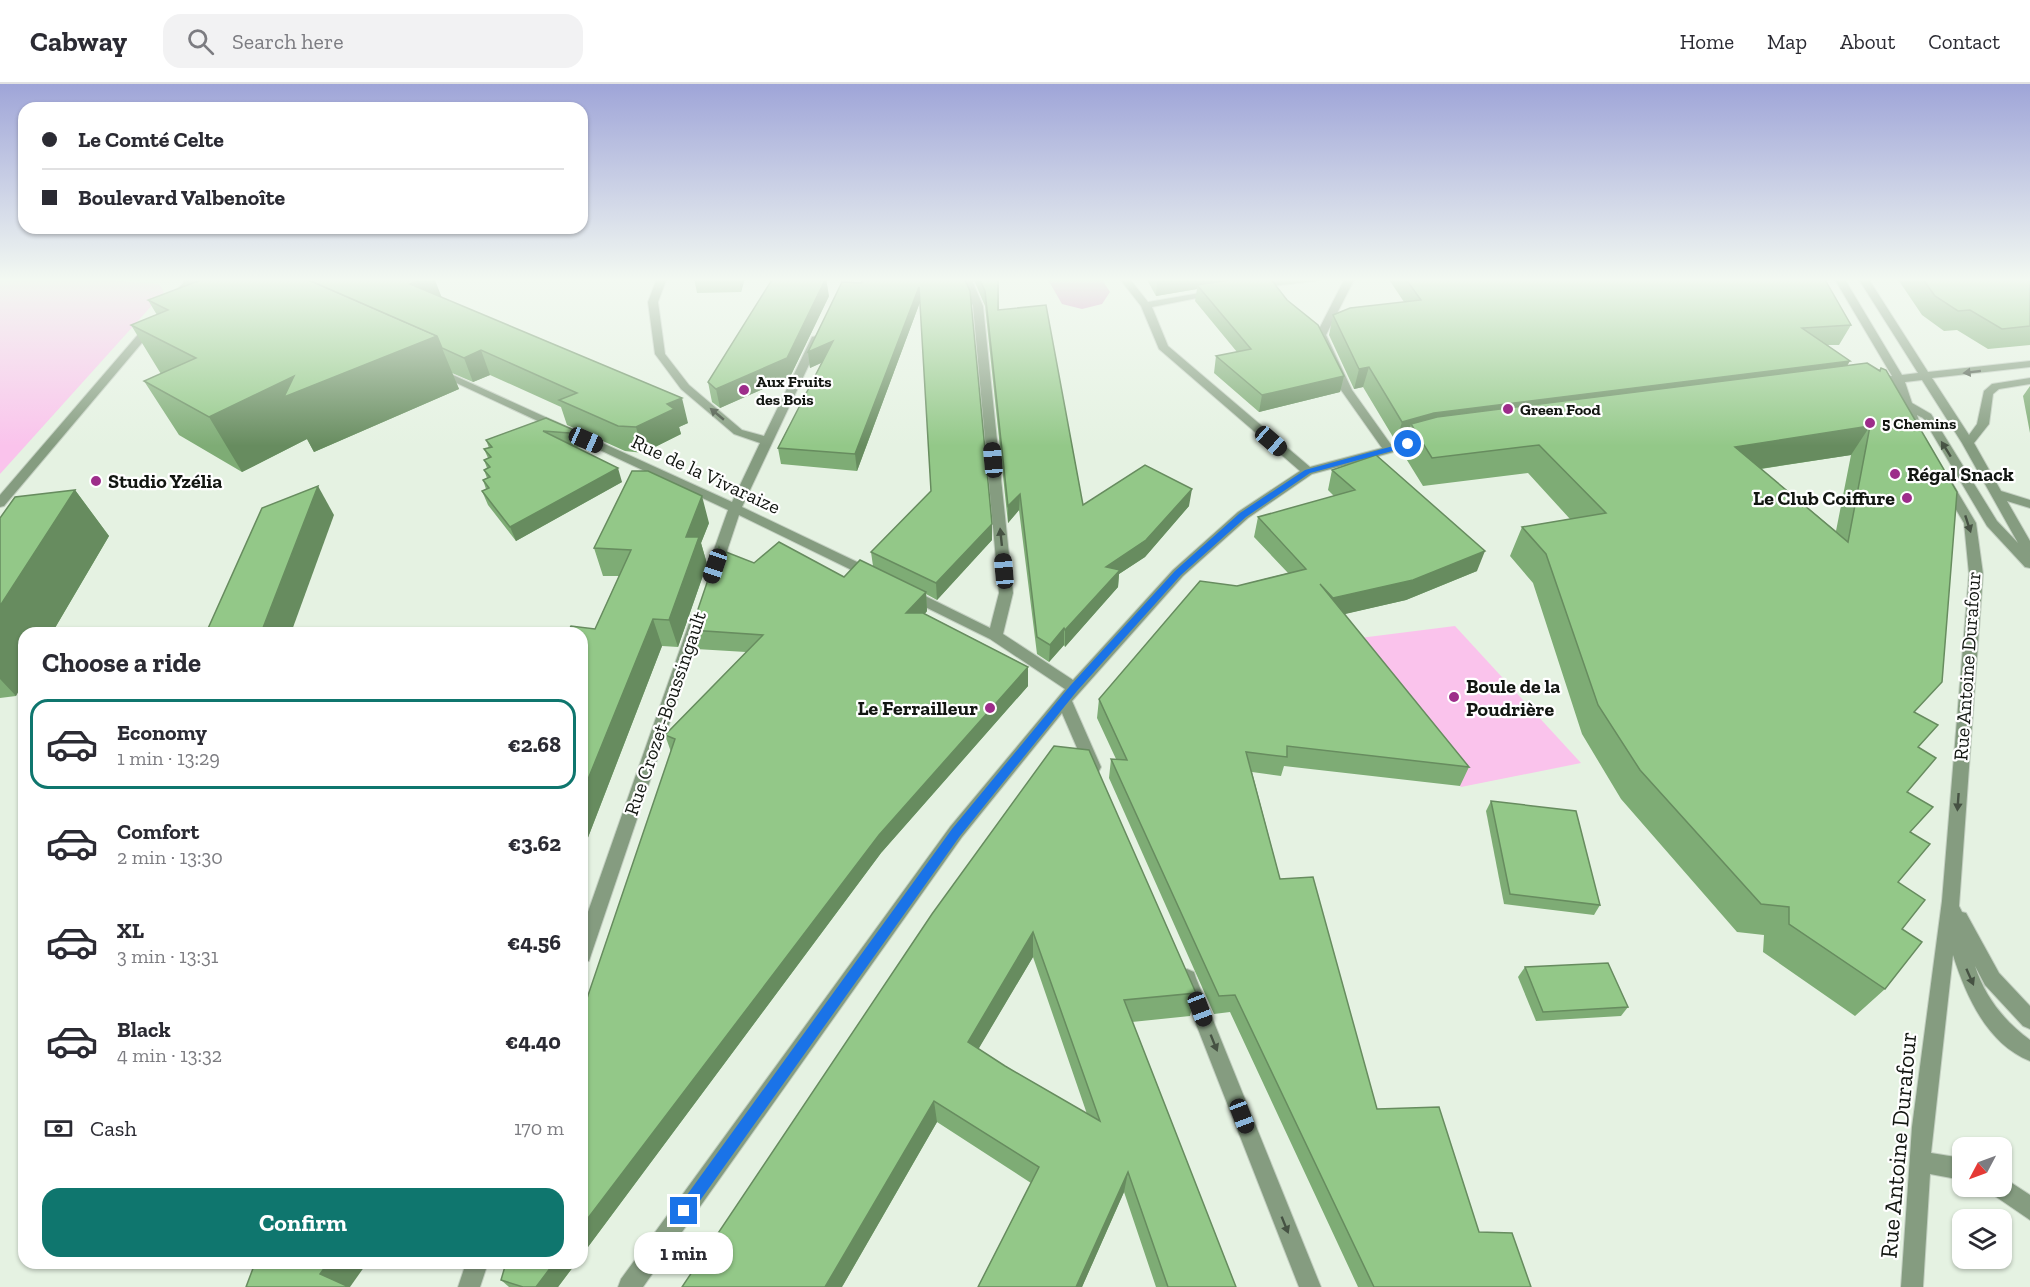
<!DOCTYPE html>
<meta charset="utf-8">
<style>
:root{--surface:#fff;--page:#f2f2f3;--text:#2b2b33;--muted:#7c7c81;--line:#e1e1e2;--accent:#0f766e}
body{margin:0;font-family:"Zilla Slab",serif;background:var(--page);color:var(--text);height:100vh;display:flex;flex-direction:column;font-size:22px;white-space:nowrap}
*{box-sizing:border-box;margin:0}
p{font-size:20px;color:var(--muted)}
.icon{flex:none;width:33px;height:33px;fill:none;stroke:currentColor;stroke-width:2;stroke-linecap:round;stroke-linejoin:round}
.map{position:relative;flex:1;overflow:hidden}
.drawer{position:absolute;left:18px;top:543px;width:570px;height:642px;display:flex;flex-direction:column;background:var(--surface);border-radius:18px;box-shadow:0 2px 4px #0004}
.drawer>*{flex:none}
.guide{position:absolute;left:18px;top:18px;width:570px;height:132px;border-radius:18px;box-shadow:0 2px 4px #0004;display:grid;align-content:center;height:132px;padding:0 24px;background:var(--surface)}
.needle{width:39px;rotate:229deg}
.controls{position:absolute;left:1952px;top:1053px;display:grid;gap:12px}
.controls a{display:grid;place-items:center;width:60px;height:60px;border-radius:12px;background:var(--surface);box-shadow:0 2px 4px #0004;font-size:30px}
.end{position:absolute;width:27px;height:27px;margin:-14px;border:8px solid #1a73e8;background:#fff;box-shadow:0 0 0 3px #fff}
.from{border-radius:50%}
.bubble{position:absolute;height:42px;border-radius:18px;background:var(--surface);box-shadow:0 2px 4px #0004;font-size:20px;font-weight:800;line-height:42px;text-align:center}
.car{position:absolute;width:18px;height:36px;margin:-18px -9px;border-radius:8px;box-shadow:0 0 4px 2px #0007;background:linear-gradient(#222 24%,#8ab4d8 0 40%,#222 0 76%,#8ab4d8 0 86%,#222 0)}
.guide b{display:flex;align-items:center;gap:21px;height:57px;font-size:22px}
.guide b+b{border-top:2px solid var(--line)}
.guide i{width:15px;height:15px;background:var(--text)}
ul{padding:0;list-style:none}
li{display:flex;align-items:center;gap:18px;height:90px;margin:0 12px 9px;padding:0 12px;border:3px solid transparent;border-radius:18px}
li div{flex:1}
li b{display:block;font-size:22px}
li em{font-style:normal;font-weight:800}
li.active{border-color:var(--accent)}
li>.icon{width:54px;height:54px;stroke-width:1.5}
h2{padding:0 24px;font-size:27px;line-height:72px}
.pay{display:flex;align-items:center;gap:15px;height:66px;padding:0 24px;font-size:22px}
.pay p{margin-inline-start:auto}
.primary-button{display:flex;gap:12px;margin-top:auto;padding:12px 24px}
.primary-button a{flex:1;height:69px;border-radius:18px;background:var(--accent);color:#fff;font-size:24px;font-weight:800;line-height:69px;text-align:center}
header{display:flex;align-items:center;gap:36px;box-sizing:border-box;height:84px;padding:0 30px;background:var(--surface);border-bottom:2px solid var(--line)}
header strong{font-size:28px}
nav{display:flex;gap:33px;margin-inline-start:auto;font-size:21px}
.search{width:420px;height:54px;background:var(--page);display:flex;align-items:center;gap:15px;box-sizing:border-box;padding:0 21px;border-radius:18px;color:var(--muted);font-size:22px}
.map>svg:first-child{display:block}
.green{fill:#fac3ec}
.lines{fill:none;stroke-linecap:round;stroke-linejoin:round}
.river{fill:#d18ec1;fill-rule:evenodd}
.minor-casing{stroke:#c3cfc1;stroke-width:2}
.minor{fill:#859c80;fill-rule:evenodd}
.wall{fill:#7eac75;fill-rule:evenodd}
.shaded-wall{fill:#678c5f}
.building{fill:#93c888;stroke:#678c5f;stroke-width:1.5;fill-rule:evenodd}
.oneway{fill:#465243}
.route{fill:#1a73e8}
.poi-dot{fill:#9d2d8a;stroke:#fff;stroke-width:2}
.labels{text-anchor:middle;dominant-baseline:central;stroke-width:4.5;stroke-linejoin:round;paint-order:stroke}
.far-poi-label{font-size:16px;font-weight:bold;fill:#121611;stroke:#fff;text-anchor:start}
.street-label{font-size:20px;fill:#121611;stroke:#fff}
.poi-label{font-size:20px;font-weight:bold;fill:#121611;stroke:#fff;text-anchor:start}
.near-street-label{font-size:24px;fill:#121611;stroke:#fff}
</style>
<header>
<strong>Cabway</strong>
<div class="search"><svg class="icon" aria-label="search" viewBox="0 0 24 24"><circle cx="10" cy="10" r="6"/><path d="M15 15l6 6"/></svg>Search here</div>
<nav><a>Home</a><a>Map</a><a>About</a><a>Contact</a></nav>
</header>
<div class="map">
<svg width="2030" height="1203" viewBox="0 0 2030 1203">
<rect width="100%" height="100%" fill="#e5f2e2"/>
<g class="green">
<polygon points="0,194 83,194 159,200 164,208 0,390"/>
<polygon points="1455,542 1581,679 1461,703 1344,556"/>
</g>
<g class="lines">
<polygon class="river" points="1047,194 1101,194 1110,208 1102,220 1082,225 1062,220"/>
<g class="minor-casing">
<g id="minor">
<polygon points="188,194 198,194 177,218 169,218 169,214"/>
<polygon points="657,194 667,194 658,218 665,270 689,301 742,346 764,352 812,253 821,251 822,253 742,423 878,488 880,491 878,494 868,494 739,431 721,485 719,488 709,488 707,485 728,426 433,288 442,286 732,418 760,359 734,350 681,305 655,270 648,218"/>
<polygon points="961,194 971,194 983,222 1013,509 1003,550 1073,596 1173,486 1238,428 1300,387 1159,265 1141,222 1119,194 1129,194 1148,218 1217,206 1217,210 1152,223 1168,262 1310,383 1382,364 1341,306 1316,251 1345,194 1355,194 1326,251 1352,306 1392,362 1423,353 1429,357 1427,359 1312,390 1248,434 1183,492 1072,617 1101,683 1099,687 1087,687 1062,629 962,753 643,1203 618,1203 621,1195 950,743 1065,605 990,555 905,513 903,510 910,505 915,507 990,544 999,509 973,222"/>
<polygon points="1294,194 1321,194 1316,197 1255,204 1250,201 1255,198"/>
<path d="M1834 194H1844L1902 291 1918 289 1858 194H1868L1928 288 2030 277V283L1932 294 1969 351 1977 340 1984 307 1992 300 2030 294V300L1999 305 1993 310 1989 340 1974 359 2001 407 2030 416V424L2007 417 2030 457V484L2025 483 1987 442 1923 334 1917 331 1922 345 1916 348 1912 347 1899 319 1894 299 1872 301 1867 298 1872 295 1892 292ZM1922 296 1962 359 2018 459 1997 437 1931 330 1912 319 1905 298Z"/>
<polygon points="148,239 157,241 4,422 0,423 0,411"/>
<path d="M1945 393 1951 397 1976 439 1983 490 1959 822 1962 828 1966 829 1999 889 2030 922V945L2023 942 1985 901 1975 882C1985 913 2004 937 2030 956V977C1987 960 1966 912 1953 871L1931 1069 1962 1074V1096L1930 1090 1923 1203H1901L1912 1043 1942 817 1969 490 1964 439 1939 397Z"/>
<polygon points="699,526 706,531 591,871 589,877 582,879 582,845 692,531"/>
<polygon points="1187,885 1194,888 1196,894 1321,1203 1299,1203 1178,894 1180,888"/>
<polygon points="2001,1092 2030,1111 2030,1136 1992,1110 1989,1102 2001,1102"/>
<polygon points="466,1179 488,1179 480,1203 458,1203"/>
</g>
</g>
<use href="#minor" class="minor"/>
</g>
<g class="wall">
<polygon points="206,194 434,194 441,213 688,339 679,343 681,350 643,369 625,367 567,341 561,323 490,291 473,298 452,289 459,305 314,368 307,355 242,388 179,351 144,297 161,290 131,241 157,231 148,216"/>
<polygon points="694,194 745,194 741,208 697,209"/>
<polygon points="964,194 992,440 992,456 937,516 926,510 927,527 925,530 1028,583 1028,602 881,769 582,1171 582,929 671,668 665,651 746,568 696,565 691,546 724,472 754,479 844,493 873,482 871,468 931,407 920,218 857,387 781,380 778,364 822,278 810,284 808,268 861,199"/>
<polygon points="973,194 999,194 999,226 1083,421 1189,422 1145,473 1119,490 1118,503 1065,563 1064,561 1049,578 1037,570 1019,426 1008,439 985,222"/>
<polygon points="1146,194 1270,194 1344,292 1340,308 1259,328 1214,289 1216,272 1237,268 1195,217 1197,205 1156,212"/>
<path d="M1388 194H1824L1851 241 1839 261H1828L1847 281 1879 286 1881 284 1915 629 1918 663 1907 708 1910 748 1898 798 1902 845 1885 905 1855 932 1763 868 1764 851 1737 848 1621 715 1582 650 1533 499 1510 472 1522 443 1570 435 1528 389 1423 402 1402 368 1406 356 1396 358 1363 303 1354 305 1329 251 1333 231 1404 218ZM1851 371 1836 447 1761 385Z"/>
<polygon points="1897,194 2030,194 2030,261 1988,265 1957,246 1944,247 1922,231"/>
<polygon points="829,212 790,293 720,324 712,318 708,298"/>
<polygon points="2030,302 2030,349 2023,312"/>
<polygon points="546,334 583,350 588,364 575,363 622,398 516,457 488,421 482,407 486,405 483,396 487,394 484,386 487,384 484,376 488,374 484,365 489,364 486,356"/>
<polygon points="1332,386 1477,487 1406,516 1344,530 1469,683 1460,702 1284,682 1281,692 1252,688 1280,795 1377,1025 1479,1148 1531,1203 1358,1203 1230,928 1214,930 1109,694 1111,675 1116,675 1097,634 1099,615 1237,502 1288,489 1254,453 1258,433 1334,412 1328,406"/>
<polygon points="75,406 109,452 52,549 24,549 16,612 0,614 0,434"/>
<polygon points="709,439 701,459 707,480 678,563 662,562 582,769 582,549 595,545 619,492 603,492 594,464"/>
<path d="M1054 662 1196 909 1190 932 1132 938 1236 1203H1156L1124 1108 1082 1203H978L1031 1099 937 1038 842 1203ZM1033 873 1087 1030 1005 982 978 965Z"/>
<polygon points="1491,717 1600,821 1594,831 1504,820 1486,727"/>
<polygon points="1525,883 1628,923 1621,932 1536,937 1518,893"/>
<polygon points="576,1179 558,1203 509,1203 501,1196"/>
</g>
<g class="shaded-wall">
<polygon points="424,194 434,194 442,214 410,200"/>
<polygon points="739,194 745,194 741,208"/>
<polygon points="826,194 829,212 790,293 720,324 716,305"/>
<polygon points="1177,194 1257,194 1197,201 1197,205 1156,212 1157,197"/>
<polygon points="919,203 920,218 857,387 855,370"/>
<polygon points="437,252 459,305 314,368 307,355 242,388 209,333 294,292"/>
<polygon points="833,257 835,273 810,284 808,268"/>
<polygon points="481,266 490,291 473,298 464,274"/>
<polygon points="1850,277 1838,297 1411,340 1406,356 1396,358 1402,338 1434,329"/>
<polygon points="1369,283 1363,303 1354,305 1359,285"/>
<polygon points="1344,292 1340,308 1259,328 1262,311"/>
<polygon points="682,314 688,339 679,343 681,350 643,369 636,343 667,320"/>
<polygon points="1870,342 1851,371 1719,391 1735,363"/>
<polygon points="618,384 622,398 516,457 510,443"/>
<polygon points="318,402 334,431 291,549 261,549"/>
<polygon points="1192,405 1189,422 1145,473 1119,490 1118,503 1065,563 1065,546 1106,483"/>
<polygon points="75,406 109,452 52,549 24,549 24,598 16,612 0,595 0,522"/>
<polygon points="1020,410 1019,426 1008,439 1008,422"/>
<polygon points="702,412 709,439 701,459 707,480 678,563 669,536 686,453"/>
<polygon points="992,440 992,456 937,516 936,499"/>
<polygon points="1485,467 1477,487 1406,516 1328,534 1333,514"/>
<polygon points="926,508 927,527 908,548 906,529"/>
<polygon points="653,535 662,562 582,769 582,710"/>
<polygon points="1064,544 1064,561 1049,578 1050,561"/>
<polygon points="1028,583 1028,602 881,769 582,1171 582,1142 879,751"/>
<polygon points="1033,848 1033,873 969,981 968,958"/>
<polygon points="934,1017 937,1038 842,1203 825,1203"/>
<polygon points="1128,1088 1124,1108 1082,1203 1076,1203"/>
<polygon points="328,1179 367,1179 350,1203 338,1203 320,1190"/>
<polygon points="554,1179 576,1179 558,1203 536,1203"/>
</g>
<g class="building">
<polygon points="206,194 304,194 437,252 284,313 294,292 209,333 144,297 196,274 131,241 168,226 148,216"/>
<polygon points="304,194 424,194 410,200 682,314 667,320 674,325 636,343 618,342 559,316 577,309 481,266 464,274 442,264 437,252"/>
<polygon points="773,194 826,194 787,274 716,305 708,298"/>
<polygon points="864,194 964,194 970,207 992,440 936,499 871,468 931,407 919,203 855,370 778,364 833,257 808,268 842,198 861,199"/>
<polygon points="979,194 998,194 998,226 1046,221 1083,421 1145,381 1192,405 1146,456 1106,483 1120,486 1065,546 1064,544 1050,561 1037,553 1020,410 1008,422 985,207"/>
<polygon points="1155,194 1177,194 1157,197"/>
<polygon points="1241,194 1270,194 1287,216 1318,241 1344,292 1262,311 1216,272 1251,265 1197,201"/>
<polygon points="1405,194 1824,194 1851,241 1802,244 1850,277 1434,329 1402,338 1369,283 1359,285 1333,231 1350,224 1421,216"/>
<polygon points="1922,194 2030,194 2030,242 2002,245 1970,226 1958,227 1935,212"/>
<path d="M1867 279 1880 287 1881 284 1886 286 1957 408 1942 598 1914 628 1938 641 1918 663 1936 674 1907 708 1933 723 1910 748 1930 760 1898 798 1925 816 1902 845 1922 858 1885 905 1789 840V823L1761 820 1640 686 1598 621 1546 470 1522 443 1606 429 1539 361 1432 374 1411 340 1437 333ZM1870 342 1848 458 1735 363Z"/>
<polygon points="546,334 583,350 543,347 618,384 510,443 482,407 489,404 483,396 490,393 484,386 490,383 484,376 491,373 484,365 492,363 486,356"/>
<polygon points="1376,371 1485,467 1413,496 1333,514 1320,500 1469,683 1287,662 1287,673 1246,668 1280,795 1313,793 1377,1025 1439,1023 1479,1148 1512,1149 1531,1203 1374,1203 1235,911 1219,912 1111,675 1127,676 1099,615 1200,497 1237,502 1306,485 1258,433 1355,406 1332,386"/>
<polygon points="632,387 648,387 702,412 686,453 699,453 669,536 653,535 582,710 582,549 567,549 571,542 595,545 631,466 594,464"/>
<polygon points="318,402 261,549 206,549 262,424"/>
<polygon points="75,406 0,522 0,434 15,413"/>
<polygon points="779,458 844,493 860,476 926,508 906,529 923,529 1028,583 879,751 582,1142 582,929 675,655 665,651 763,551 691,546 719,463 724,472 726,468 754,479"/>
<path d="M1054 662 1089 666 1196 909 1124 916 1236 1203H1168L1128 1088 1076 1203H978L1039 1083 934 1017 825 1203H682L932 830ZM1033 848 1100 1037 1005 982 968 958Z"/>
<polygon points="1491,717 1576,727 1600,821 1510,810"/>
<polygon points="1608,879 1628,923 1543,928 1525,883"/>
<polygon points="255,1179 328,1179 320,1190 349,1203 246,1203"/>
<polygon points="506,1179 554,1179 536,1203 523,1203 501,1196"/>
</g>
<defs><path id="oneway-solid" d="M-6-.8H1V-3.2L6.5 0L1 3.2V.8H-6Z" transform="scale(1.5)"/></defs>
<g class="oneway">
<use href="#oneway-solid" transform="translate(1972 288) rotate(173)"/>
<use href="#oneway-solid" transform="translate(717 330) rotate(-140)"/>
<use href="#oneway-solid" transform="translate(1946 365) rotate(-122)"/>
<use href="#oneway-solid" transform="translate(1968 440) rotate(72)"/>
<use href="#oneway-solid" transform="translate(1001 453) rotate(-96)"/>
<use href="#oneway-solid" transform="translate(1958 718) rotate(94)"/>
<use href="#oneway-solid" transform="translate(1970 893) rotate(66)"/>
<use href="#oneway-solid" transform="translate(1214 959) rotate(68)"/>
<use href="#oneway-solid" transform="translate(1285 1141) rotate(68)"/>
</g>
<linearGradient id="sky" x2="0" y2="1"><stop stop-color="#9fa5d8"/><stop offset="0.54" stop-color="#f3f9f2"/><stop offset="1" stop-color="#f3f9f2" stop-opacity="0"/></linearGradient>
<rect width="2030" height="362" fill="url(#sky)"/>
<polygon class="route" points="1408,358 1411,362 1310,389 1246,433 1181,491 1077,607 960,752 689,1132 679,1132 679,1122 952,745 1070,602 1175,487 1240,429 1305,386"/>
<g class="poi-dot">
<circle cx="744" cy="306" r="6"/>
<circle cx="1508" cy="325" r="6"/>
<circle cx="1870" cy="339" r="6"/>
<circle cx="1895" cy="390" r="6"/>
<circle cx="96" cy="397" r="6"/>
<circle cx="1907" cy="414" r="6"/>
<circle cx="1454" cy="613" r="6"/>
<circle cx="990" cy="624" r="6"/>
</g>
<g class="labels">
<g class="far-poi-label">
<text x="756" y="297">Aux Fruits<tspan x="756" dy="18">des Bois</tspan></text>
<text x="1520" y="325">Green Food</text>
<text x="1882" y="339">5 Chemins</text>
</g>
<g class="street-label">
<text transform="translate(706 390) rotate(25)">Rue de la Vivaraize</text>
<text transform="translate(1967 582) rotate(-86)">Rue Antoine Durafour</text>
<text transform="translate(665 629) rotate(-71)">Rue Crozet-Boussingault</text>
</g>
<g class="poi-label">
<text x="1907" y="390">Régal Snack</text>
<text x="108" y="397">Studio Yzélia</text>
<text x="1895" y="414" text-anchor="end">Le Club Coiffure</text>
<text x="1466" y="602">Boule de la<tspan x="1466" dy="23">Poudrière</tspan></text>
<text x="978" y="624" text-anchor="end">Le Ferrailleur</text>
</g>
<g class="near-street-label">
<text transform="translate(1898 1061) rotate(-85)">Rue Antoine Durafour</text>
</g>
</g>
</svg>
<div class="controls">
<a><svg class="needle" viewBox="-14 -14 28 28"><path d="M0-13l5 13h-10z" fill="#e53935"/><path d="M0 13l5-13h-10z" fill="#7c7c81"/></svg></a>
<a><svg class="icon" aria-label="layers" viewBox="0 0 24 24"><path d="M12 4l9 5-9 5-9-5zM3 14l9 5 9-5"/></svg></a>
</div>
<i class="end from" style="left:1408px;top:360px"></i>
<i class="end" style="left:684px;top:1127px"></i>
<div class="bubble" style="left:634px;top:1148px;width:99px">1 min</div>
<i class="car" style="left:586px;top:356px;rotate:114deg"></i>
<i class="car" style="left:1271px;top:357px;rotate:131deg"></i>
<i class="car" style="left:993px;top:376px;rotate:355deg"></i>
<i class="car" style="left:715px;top:482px;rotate:199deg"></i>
<i class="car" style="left:1004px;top:487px;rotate:355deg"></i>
<i class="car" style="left:1200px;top:925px;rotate:159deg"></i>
<i class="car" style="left:1242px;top:1032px;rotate:159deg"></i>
<div class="guide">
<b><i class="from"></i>Le Comté Celte</b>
<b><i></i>Boulevard Valbenoîte</b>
</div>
<section class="drawer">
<h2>Choose a ride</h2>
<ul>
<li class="active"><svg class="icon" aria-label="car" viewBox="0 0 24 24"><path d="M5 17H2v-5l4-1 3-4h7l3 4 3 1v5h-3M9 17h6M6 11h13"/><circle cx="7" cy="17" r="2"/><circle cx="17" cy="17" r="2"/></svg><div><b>Economy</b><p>1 min · 13:29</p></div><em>€2.68</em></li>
<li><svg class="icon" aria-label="car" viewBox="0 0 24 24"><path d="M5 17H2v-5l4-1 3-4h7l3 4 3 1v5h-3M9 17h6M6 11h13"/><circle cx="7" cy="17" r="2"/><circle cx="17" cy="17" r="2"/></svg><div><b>Comfort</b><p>2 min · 13:30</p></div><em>€3.62</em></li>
<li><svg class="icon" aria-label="car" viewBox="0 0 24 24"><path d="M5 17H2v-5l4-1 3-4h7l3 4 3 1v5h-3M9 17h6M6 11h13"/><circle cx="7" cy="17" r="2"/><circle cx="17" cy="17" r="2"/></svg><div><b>XL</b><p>3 min · 13:31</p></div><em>€4.56</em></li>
<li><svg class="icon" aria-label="car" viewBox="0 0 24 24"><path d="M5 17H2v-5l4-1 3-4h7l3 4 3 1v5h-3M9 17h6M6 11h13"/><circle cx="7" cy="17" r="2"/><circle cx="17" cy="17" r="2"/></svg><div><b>Black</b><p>4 min · 13:32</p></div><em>€4.40</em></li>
</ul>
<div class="pay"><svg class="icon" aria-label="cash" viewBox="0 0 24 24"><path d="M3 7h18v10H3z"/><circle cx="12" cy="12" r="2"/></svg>Cash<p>170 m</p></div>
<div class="primary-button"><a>Confirm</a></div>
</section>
</div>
